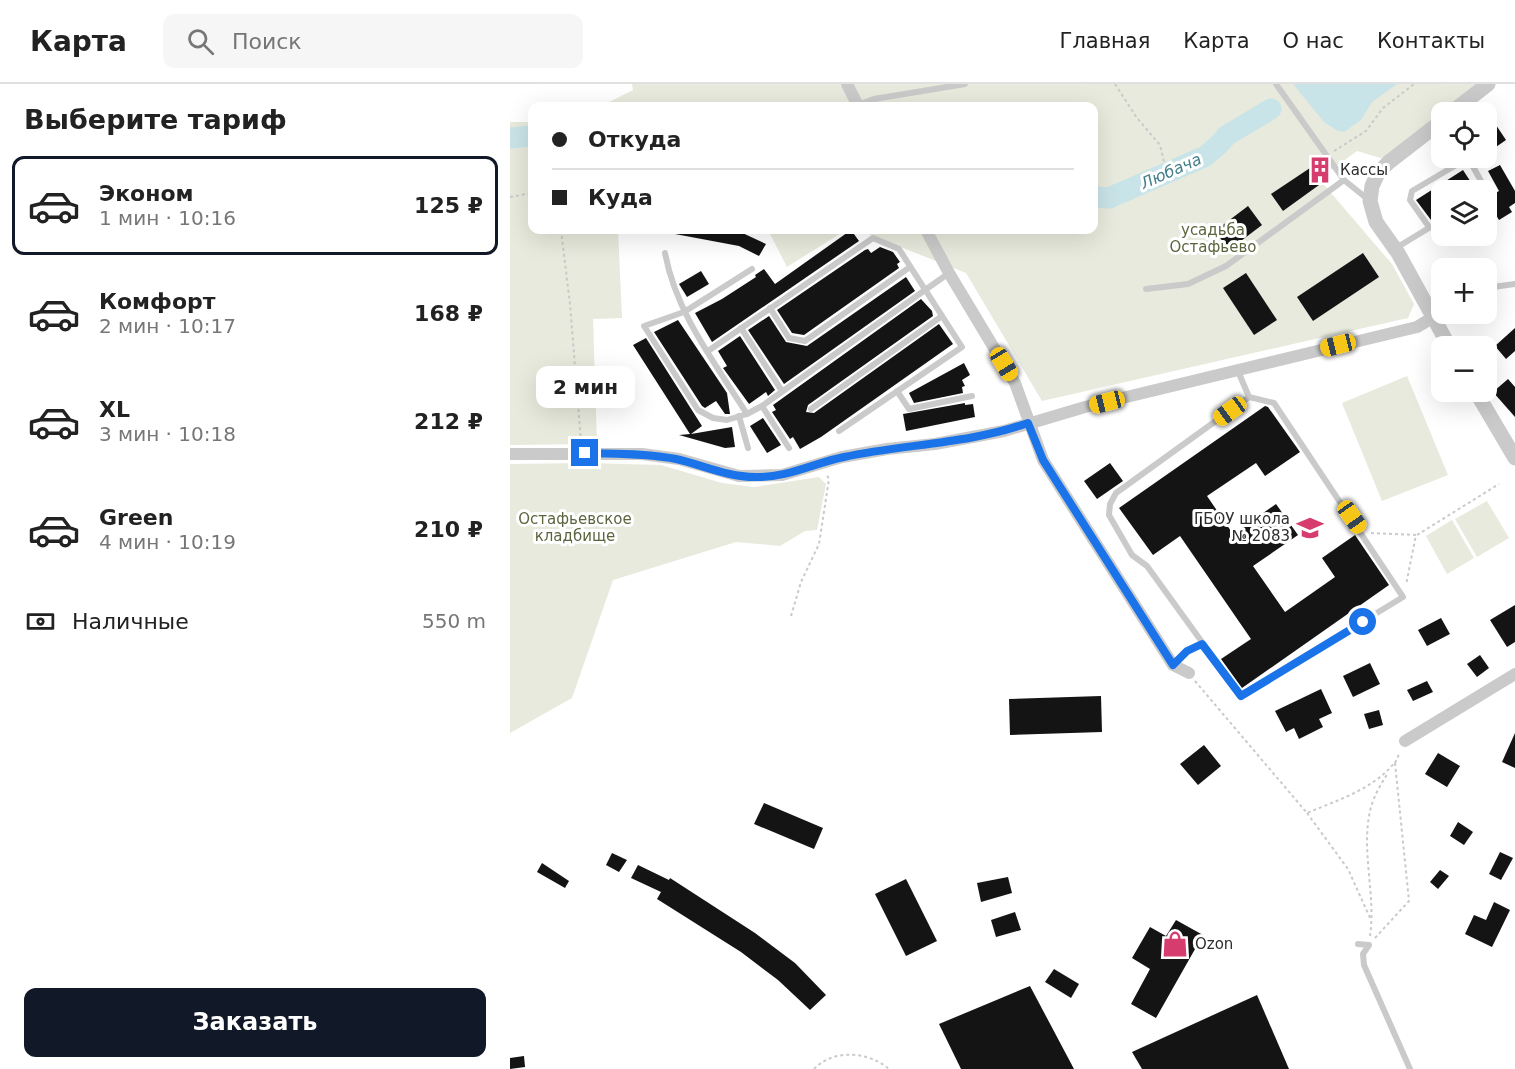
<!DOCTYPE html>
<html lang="ru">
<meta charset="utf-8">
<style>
:root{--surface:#fff;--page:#f6f6f6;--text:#222;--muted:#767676;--line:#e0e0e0;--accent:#111827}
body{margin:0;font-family:"DejaVu Sans",sans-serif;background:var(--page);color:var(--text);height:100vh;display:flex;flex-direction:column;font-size:22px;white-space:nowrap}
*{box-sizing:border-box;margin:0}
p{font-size:20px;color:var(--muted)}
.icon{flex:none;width:33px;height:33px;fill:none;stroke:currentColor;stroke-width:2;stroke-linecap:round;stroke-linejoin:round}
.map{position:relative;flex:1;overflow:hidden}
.drawer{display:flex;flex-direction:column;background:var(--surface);width:510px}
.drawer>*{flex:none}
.banner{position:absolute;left:18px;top:18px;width:570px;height:132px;border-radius:12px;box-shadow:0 6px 24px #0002;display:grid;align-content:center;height:132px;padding:0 24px;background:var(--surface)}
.tools{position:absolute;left:921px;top:18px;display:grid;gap:12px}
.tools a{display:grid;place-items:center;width:66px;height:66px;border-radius:12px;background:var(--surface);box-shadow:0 6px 24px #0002;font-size:30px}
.end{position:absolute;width:27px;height:27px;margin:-14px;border:8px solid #1a73e8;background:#fff;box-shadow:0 0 0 3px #fff}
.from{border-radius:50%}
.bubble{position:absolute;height:42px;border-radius:12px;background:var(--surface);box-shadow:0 6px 24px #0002;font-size:20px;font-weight:700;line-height:42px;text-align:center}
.car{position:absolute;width:18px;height:36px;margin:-18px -9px;border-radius:8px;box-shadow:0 0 4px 2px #0007;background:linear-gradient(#f5c518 24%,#345 0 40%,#f5c518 0 76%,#345 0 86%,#f5c518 0)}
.banner b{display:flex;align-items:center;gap:21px;height:57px;font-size:22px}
.banner b+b{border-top:2px solid var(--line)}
.banner i{width:15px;height:15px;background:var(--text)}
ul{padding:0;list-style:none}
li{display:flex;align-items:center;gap:18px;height:99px;margin:0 12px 9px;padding:0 12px;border:3px solid transparent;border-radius:12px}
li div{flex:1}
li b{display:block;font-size:22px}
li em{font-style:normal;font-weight:700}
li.active{border-color:var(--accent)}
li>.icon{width:54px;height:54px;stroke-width:1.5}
h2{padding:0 24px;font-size:27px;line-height:72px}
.pay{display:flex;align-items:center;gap:15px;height:66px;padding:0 24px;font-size:22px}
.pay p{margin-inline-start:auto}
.cta{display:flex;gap:12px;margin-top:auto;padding:12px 24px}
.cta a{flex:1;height:69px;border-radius:12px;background:var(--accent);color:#fff;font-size:24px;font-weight:700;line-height:69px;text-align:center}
header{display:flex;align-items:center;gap:36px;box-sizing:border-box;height:84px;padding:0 30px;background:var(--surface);border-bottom:2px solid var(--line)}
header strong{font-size:28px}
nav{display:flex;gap:33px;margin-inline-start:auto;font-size:21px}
.search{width:420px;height:54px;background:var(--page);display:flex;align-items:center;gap:15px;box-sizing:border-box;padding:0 21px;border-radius:12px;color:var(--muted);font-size:22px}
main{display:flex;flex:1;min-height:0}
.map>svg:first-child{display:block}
.green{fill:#e7eadc}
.water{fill:#c9e4e8}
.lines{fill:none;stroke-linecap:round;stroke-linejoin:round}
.river{stroke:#c9e4e8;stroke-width:21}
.building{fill:#141414}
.path{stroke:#cacaca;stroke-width:2;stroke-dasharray:3 3;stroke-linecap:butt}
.service{stroke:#cacaca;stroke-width:6}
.minor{stroke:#cacaca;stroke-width:12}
.tertiary{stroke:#cacaca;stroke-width:15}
.route{stroke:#1a73e8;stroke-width:8}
.labels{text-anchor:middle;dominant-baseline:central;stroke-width:6;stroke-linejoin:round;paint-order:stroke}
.poi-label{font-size:15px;fill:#2d2d2d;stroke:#fff;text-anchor:start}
.park-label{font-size:15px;fill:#5a653e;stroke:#fff}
.water-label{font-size:16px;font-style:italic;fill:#427f89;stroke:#fff}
</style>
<header>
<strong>Карта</strong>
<div class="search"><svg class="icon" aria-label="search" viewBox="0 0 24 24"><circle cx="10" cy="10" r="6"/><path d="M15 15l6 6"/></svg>Поиск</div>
<nav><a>Главная</a><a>Карта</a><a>О нас</a><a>Контакты</a></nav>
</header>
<main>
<section class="drawer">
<h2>Выберите тариф</h2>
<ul>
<li class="active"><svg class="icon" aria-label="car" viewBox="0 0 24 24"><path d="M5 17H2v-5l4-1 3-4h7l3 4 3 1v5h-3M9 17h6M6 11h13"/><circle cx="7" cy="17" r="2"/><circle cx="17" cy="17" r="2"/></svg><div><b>Эконом</b><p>1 мин · 10:16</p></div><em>125 ₽</em></li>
<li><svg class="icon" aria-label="car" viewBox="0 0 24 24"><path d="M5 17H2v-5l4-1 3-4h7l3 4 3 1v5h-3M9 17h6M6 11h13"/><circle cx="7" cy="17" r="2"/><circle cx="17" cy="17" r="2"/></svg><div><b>Комфорт</b><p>2 мин · 10:17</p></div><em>168 ₽</em></li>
<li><svg class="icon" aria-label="car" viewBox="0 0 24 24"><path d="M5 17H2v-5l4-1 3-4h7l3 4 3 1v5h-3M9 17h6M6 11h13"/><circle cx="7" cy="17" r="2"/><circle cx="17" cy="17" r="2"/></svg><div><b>XL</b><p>3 мин · 10:18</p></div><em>212 ₽</em></li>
<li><svg class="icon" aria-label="car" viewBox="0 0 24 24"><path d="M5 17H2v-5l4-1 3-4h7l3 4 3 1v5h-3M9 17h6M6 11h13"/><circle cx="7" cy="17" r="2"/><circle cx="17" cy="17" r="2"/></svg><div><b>Green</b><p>4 мин · 10:19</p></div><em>210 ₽</em></li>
</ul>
<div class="pay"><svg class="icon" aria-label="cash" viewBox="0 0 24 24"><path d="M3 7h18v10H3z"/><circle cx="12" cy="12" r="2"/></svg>Наличные<p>550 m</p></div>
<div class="cta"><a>Заказать</a></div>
</section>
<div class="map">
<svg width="1005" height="985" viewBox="0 0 1005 985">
<rect width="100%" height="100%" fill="#fff"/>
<g class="green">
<polygon points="122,0 970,0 874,75 847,67 809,95 882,180 904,220 898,234 532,317 456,189 348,146 584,146 584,22 91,22 123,6"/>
<polygon points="0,38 22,38 22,146 108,146 112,234 83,235 87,360 0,361"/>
<polygon points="258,146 336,146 277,183"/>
<polygon points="897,292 938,391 872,417 832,319"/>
<polygon points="75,379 151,381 212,399 244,403 309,393 316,400 307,446 295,447 270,462 226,458 103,496 62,614 0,649 0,380"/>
<polygon points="977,417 999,454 967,473 945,435"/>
<polygon points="942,436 964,474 937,490 916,452"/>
</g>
<polygon class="water" points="783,0 887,0 862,18 851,36 834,48 828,47 814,38"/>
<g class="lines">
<g class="river">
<polyline points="0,54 22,52"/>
<path d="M584 113 599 114 696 72C702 65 712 60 716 52L761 25"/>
</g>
</g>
<g class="building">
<polygon points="986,41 996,56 983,65 976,55 976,47"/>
<polygon points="812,76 820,87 806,97 809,101 773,127 761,110"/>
<polygon points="990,81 1005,107 1005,119 999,123 1002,128 989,136 986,131 982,133 976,124 976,114 989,107 978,87"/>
<polygon points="953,86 966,106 932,106 932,129 921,136 906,116"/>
<polygon points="738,122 752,141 719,166 705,147"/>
<polygon points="165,146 226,146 256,160 249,172 229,162 165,150"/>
<polygon points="341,146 349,157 202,258 185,229 212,215 246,193 245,191 254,185 265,200"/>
<polygon points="370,163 383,168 390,178 387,180 389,184 294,251 282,249 267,226 355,166 358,165 361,169"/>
<polygon points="853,169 869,193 803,237 787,213"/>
<polygon points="191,187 199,200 177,213 169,200"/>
<polygon points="736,189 767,236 744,251 713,204"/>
<polygon points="396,193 405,207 274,300 238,246 259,232 276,258 297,262"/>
<polygon points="411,215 422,227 423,232 298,321 296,328 304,329 429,240 443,260 311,353 290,365 283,353 280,355 262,328 266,326 263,321"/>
<polygon points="168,236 217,309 220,330 215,330 206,317 195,324 192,322 144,248"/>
<polygon points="1005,244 1005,267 996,275 985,262"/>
<polygon points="230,252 265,306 258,312 256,308 239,320 213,284 217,282 208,267"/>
<polygon points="136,254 192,342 181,350 222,343 225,363 215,364 169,351 180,350 123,261"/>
<polygon points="454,279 460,291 452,296 455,302 452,303 453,309 404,319 399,309"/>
<polygon points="998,295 1005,303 1005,333 983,308"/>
<polygon points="455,319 455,321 463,320 465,333 396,347 393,330"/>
<polygon points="755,322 758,323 790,368 755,392 746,379 697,412 723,450 766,420 788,451 743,482 775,528 825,493 812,474 845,451 879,501 732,604 711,575 741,555 670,452 643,471 609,424"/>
<polygon points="253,334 271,361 257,369 240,342"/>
<polygon points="600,379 613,397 587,415 574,397"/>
<polygon points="1005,521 1005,558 997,563 980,536"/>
<polygon points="931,534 940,550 917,562 908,546"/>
<polygon points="970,571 979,584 967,593 957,580"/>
<polygon points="860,579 870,600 843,613 833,592"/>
<polygon points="917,597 923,608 903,617 897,606"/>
<polygon points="811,605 822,629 809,635 813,643 789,655 784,644 776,648 765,627"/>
<polygon points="591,612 592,648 500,651 499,615"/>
<polygon points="869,626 873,641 859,645 854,630"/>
<polygon points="1005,649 1005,684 992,678"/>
<polygon points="694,661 711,682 688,701 670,680"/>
<polygon points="928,669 950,682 937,703 915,690"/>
<polygon points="254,719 313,744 304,765 244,740"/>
<polygon points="948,738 963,748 954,761 940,752"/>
<polygon points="990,768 1003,774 991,796 979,790"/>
<polygon points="102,769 117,776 109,788 96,781"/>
<polygon points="32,779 59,797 55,804 27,788"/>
<polygon points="128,781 159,796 160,794 245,849 285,879 316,911 300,926 268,896 231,868 147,815 151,808 121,794"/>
<polygon points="930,786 939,792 928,805 920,798"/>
<polygon points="498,793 502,809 471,818 467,799"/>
<polygon points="396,795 427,857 396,872 365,810"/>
<polygon points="984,818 1000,826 982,863 955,850 964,831 976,836"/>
<polygon points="505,828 511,846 486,853 481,836"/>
<polygon points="666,836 693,851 646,934 621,920 640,885 622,874 640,843 656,852"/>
<polygon points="544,885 569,900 561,914 535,898"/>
<polygon points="520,902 564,985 451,985 429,940"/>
<polygon points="747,911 779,985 632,985 622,968"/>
<polygon points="14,972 15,983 0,985 0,974"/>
</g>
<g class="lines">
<g class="path">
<polyline points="605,0 627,34 650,61 656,86"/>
<polyline points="824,67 856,47 873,24 904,0"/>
<polyline points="0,113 22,109"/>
<polyline points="51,146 60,220 71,358"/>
<polyline points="861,449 906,451 896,501"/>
<polyline points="907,451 989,400"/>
<polyline points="281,532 291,498 309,460 319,395 317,391"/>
<path d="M685 597 797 729C828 716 864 705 885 678"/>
<polyline points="885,679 890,668"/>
<polyline points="797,729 838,785 861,836"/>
<path d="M860 852C866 811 851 768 860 727 863 713 871 700 878 689"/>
<polyline points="865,854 899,817 885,679"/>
<path d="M304 985C323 965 358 967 379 985"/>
</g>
<g class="service">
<polyline points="766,0 834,96"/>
<polyline points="347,21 364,15 455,0"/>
<polyline points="919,143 900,116 902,107 953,77 961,79 976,106"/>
<polyline points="886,164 932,136"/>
<path d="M155 169C166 229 205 279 237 330"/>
<polyline points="242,185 174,228 134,242 188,326 203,334 217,336 237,330 252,322 439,189"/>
<polyline points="976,204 1005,200"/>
<polyline points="636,205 678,200 716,182 834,96 860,117"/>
<polyline points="260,224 279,254 295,257 400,183"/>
<polyline points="927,239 941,230"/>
<polyline points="231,244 272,307"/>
<polyline points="198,267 363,154 389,165 452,263 329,347"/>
<polyline points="728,287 739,313 764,319 893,513 731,612 637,482 622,471 599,431 600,420 606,409 739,313"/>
<polyline points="387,307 399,325 462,312"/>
<polyline points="252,322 279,364"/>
<polyline points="301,325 432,232"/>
<polyline points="229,332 238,364"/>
<polyline points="663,581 677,567 692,560"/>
<polyline points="848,860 859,861 853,870 854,881 900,985"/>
</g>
<g class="minor">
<polyline points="337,0 348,22"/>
<polyline points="416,146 439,189 505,299 533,376 663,581 679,589"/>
<polyline points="0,370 132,370 169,375 229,392 272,391 332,373 377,365 425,360 494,347 575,323 907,243 922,234"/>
<polyline points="895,657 1005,590"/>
</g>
<g class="tertiary">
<polyline points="942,28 978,0"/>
<polyline points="932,37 879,78 868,89 862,102 860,117 866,138 888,169 939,262"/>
<polyline points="966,308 1005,374"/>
</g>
</g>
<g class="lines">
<path class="route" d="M75 369C105 370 136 369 166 375 193 381 217 393 245 393 277 394 304 379 334 373 395 360 458 360 518 339L533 376 663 581 677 567 692 560 731 612 853 538"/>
</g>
<defs>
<g id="building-bare" transform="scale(2.07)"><path d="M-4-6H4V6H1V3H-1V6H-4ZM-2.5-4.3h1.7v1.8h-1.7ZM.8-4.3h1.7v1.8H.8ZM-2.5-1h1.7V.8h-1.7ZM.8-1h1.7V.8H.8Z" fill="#d73c6e" stroke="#fff" stroke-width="2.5" paint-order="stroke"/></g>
<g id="school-bare" transform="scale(2.07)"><path d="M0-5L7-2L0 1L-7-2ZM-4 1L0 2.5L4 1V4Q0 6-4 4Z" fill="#d73c6e" stroke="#fff" stroke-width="2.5" paint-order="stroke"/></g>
<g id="shop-bare" transform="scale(2.07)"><path d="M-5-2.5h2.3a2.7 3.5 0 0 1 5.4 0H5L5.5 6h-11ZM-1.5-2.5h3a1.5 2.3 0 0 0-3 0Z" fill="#d73c6e" stroke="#fff" stroke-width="2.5" paint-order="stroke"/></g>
</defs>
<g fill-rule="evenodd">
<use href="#building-bare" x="810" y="86"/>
<use href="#school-bare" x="800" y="444"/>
<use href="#shop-bare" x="665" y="860"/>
</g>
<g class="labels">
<g class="poi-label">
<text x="830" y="86">Кассы</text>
<text x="780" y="435" text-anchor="end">ГБОУ школа<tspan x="780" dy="17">№ 2083</tspan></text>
<text x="685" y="860">Ozon</text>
</g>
<g class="park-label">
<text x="703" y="146">усадьба<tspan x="703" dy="17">Остафьево</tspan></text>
<text x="65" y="435">Остафьевское<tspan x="65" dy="17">кладбище</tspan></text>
</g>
<g class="water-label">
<text transform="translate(661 87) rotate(-24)">Любача</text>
</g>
</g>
</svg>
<div class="tools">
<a><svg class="icon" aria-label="locate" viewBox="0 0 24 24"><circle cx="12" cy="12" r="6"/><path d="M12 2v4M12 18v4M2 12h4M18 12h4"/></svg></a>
<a><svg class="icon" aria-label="layers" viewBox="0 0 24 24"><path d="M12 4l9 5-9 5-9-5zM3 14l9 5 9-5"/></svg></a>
<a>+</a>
<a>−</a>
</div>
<i class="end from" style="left:853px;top:538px"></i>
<i class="end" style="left:75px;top:369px"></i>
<div class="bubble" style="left:26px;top:282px;width:99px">2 мин</div>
<i class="car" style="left:828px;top:261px;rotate:256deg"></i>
<i class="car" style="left:494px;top:280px;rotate:149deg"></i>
<i class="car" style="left:597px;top:318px;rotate:256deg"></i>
<i class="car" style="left:720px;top:327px;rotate:234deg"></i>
<i class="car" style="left:842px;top:433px;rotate:145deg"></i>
<div class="banner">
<b><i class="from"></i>Откуда</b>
<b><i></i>Куда</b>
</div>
</div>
</main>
